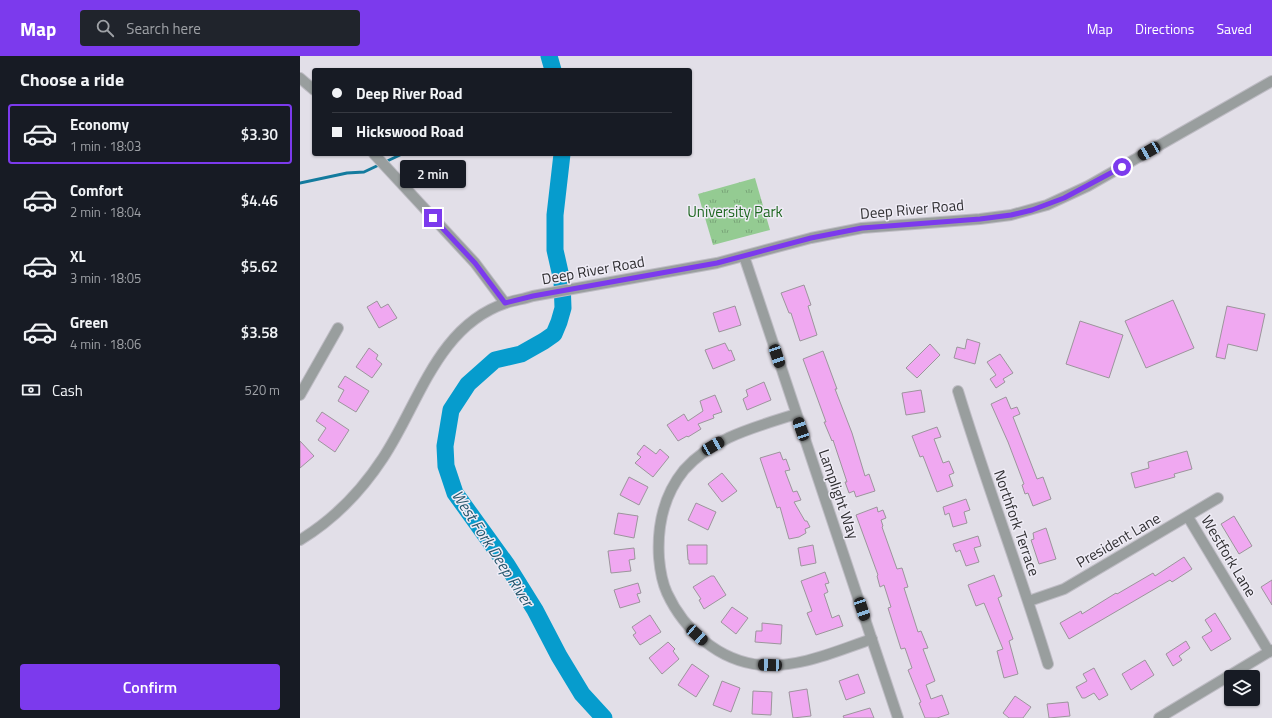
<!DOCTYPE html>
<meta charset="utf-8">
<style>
:root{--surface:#171b24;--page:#20242c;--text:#f1f3f6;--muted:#9ea1a6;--line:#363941;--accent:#7c3aed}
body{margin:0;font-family:"Titillium Web",sans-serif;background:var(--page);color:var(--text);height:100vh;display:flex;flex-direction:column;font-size:15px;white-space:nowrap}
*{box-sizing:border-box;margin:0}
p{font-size:13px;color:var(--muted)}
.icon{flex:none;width:22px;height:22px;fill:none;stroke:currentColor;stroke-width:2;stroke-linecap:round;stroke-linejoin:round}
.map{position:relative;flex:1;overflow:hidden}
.drawer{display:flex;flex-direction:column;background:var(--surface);width:300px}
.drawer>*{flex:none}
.top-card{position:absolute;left:12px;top:12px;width:380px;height:88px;border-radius:4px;box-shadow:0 1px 3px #0004;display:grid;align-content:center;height:88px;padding:0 20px;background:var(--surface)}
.tools{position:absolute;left:924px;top:614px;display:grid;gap:8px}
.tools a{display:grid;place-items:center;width:36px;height:36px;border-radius:4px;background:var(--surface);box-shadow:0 1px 3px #0004;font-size:20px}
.end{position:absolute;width:18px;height:18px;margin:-9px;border:5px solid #7c3aed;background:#fff;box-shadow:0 0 0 2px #fff}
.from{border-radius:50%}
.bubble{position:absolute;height:28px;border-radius:4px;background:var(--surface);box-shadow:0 1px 3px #0004;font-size:13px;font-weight:600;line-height:28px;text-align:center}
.car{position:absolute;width:12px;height:24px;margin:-12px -6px;border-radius:5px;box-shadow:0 0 3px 1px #0007;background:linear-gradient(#222 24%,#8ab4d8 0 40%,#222 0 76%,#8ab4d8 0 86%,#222 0)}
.top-card b{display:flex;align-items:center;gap:14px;height:38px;font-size:15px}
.top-card b+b{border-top:1px solid var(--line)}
.top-card i{width:10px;height:10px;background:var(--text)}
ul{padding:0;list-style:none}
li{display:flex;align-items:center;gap:12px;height:60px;margin:0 8px 6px;padding:0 12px;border:2px solid transparent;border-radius:4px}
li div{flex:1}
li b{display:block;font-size:15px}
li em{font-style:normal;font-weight:600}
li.active{border-color:var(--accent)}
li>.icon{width:36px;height:36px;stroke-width:1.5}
h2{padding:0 20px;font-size:18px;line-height:48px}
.pay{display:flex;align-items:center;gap:10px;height:44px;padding:0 20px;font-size:15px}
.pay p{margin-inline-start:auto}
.primary-button{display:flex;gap:8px;margin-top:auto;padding:8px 20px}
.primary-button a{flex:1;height:46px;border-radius:4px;background:var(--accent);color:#fff;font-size:16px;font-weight:600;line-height:46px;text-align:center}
header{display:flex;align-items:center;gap:24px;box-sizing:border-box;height:56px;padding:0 20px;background:var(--accent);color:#fff}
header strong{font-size:19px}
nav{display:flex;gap:22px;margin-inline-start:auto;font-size:14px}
.search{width:280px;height:36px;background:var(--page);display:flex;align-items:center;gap:10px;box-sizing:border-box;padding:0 14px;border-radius:4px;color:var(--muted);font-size:15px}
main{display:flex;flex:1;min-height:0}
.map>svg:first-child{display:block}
.park{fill:url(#park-tufts)}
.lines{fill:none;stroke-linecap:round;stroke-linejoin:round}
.stream{stroke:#137b9e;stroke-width:3}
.river{stroke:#069ccd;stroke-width:17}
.building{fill:#f0a8f1;stroke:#9c959c}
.minor-casing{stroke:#bebcc4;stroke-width:12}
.tertiary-casing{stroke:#bebcc4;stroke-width:12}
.minor{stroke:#999e9e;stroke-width:10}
.tertiary{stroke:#999e9e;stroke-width:10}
.route{stroke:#7c3aed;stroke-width:5}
.labels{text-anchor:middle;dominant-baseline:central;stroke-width:3;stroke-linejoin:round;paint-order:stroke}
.street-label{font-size:15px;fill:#302f32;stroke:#efecf6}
.park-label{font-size:15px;fill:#206822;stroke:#efecf6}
.water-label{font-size:16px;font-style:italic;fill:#25566b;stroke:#efecf6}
</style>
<header>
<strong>Map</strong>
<div class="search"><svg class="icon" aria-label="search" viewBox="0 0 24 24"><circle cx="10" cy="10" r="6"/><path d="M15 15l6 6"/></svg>Search here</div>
<nav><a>Map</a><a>Directions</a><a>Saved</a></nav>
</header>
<main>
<section class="drawer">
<h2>Choose a ride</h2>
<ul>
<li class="active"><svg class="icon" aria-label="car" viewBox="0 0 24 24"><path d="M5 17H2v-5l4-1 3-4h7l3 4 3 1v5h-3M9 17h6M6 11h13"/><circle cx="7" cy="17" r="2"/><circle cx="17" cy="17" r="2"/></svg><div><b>Economy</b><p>1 min · 18:03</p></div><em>$3.30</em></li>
<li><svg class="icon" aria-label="car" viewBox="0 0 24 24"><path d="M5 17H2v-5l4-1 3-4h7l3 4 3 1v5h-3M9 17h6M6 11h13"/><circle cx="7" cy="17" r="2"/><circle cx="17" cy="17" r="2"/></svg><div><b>Comfort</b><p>2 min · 18:04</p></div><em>$4.46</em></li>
<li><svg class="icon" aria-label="car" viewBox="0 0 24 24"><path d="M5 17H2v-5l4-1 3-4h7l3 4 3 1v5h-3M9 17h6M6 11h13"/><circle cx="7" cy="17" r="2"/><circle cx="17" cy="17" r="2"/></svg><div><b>XL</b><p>3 min · 18:05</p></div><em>$5.62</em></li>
<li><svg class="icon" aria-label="car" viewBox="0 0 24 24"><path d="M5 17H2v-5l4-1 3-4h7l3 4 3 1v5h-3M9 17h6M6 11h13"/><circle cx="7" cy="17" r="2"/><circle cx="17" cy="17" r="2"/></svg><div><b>Green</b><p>4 min · 18:06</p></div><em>$3.58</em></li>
</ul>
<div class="pay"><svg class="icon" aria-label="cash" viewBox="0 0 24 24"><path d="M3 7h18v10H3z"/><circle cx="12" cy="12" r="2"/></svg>Cash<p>520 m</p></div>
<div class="primary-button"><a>Confirm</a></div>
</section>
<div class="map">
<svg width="972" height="662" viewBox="0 0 972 662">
<defs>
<pattern id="park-tufts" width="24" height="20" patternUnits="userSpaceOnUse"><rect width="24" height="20" fill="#94cb92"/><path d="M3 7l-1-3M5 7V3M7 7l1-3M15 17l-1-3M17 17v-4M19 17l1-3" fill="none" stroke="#79a578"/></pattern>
</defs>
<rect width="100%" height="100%" fill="#e2dfe8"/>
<polygon class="park" points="455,122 470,174 413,189 398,138"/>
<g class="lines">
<polyline class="stream" points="0,127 47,117 64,116 102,98"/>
<g class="river">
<polyline points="249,0 253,14"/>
<polyline points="262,98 255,159 255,194 262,225 263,252 259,266 254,278 244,285 221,298 195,304 168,328 151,354 145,390 146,410 155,437 207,509 235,554 259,600 282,638 304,662"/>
</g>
</g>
<g class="building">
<polygon points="504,229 511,249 508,250 517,279 500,285 491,257 489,257 481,237"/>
<polygon points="873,244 894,292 846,312 825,265"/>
<polygon points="77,245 81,252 88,248 97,262 79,272 67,251"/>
<polygon points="435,250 441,269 419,276 413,257"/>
<polygon points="927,250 965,258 957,295 928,288 925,303 916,301"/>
<polygon points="780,265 823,279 809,322 766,308"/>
<polygon points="667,283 680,287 675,308 654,302 657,291 665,293"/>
<polygon points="425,287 429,295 431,294 435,304 413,313 405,294"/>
<polygon points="630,288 640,299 617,322 606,312"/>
<polygon points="69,292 78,299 76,303 82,308 72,322 56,311"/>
<polygon points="523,295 537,333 535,333 552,377 565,420 569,418 575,435 556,441 554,435 549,437 545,426 547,426 533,384 532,385 524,366 526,366 503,303"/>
<polygon points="700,298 713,317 703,323 705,326 696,332 690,323 696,319 687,306"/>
<polygon points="45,320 69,335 56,356 38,345 44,334 38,331"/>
<polygon points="464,326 471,344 447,354 443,343 448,340 446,334"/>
<polygon points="621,334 625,356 606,359 602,337"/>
<polygon points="415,339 422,356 413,359 414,362 398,368 401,373 388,381 387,380 378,385 367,369 384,358 388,365 403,355 400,345"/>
<polygon points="706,341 711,353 717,351 720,358 713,361 737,423 743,421 751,443 733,450 728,437 725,438 722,429 724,428 708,386 691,348"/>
<polygon points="22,356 49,374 35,396 18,384 26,372 16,365"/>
<polygon points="637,371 641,381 634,383 643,407 649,405 654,417 649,419 653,430 637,436 623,400 620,401 612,380"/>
<polygon points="0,385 14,400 0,412"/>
<polygon points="344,389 356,398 360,393 369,401 353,421 335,407 341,401 337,398"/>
<polygon points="887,395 892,413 874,418 875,421 835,432 831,417 849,412 848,406"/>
<polygon points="480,396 483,404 486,403 490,414 485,415 493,436 497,435 501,444 494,446 505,465 507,465 510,471 505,473 506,477 499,481 489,483 480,451 477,452 460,402"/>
<polygon points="422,417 437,435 422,446 408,428"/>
<polygon points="329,421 348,431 339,449 320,439"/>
<polygon points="666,443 670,454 664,456 667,467 653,471 649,457 645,459 643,451"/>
<polygon points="396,447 416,456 408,474 388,464"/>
<polygon points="577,451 578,456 583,454 586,462 581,464 583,470 582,471 597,513 602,512 608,531 604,532 618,576 621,575 628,592 623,593 635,625 626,629 631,643 642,639 649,658 637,662 625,662 619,647 621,646 608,614 612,612 605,592 601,593 588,552 591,551 584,529 580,531 577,520 578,519 556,459"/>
<polygon points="318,457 338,460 334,482 314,478"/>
<polygon points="934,460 952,490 939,498 921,468"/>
<polygon points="746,472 756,503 739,508 731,484 734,483 733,477"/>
<polygon points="678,480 681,490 674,492 679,506 666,510 660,494 656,496 653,488"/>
<polygon points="387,489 407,489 407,508 389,508 389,504 388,504"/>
<polygon points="513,489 516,507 501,510 498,492"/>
<polygon points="334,492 335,503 329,504 331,515 311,517 308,495"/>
<polygon points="884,501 892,513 872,526 870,524 769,583 760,567 781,555 782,558 816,537 817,538 853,517 855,520"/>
<polygon points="525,516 529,527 525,528 528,536 524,538 532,562 539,559 543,570 516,579 507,557 512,555 501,525"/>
<polygon points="694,519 702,540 698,542 713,583 709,585 718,618 704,622 697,595 703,593 684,547 676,550 668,529"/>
<polygon points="411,520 414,520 426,539 404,553 399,544 401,543 393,531"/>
<polygon points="972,524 972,549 961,531"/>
<polygon points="338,527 341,537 337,538 340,546 320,552 314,534"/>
<polygon points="432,551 448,562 436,578 421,566"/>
<polygon points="915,557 931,583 911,595 902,581 912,575 905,564"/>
<polygon points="350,559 361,576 340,589 333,579 336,577 332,571"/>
<polygon points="462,567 482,569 481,588 455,586 456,575 462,575"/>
<polygon points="886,585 890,592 879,600 882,604 873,610 866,598"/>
<polygon points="368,586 375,593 373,595 379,603 362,618 349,602"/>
<polygon points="845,604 854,619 831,634 822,618"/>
<polygon points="392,608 409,620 396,641 378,629"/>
<polygon points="794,612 808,639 799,644 794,637 785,642 782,642 776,631 787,625 783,618"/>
<polygon points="558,618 565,637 546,644 539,625"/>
<polygon points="422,625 440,632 431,656 413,649"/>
<polygon points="507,633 511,660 493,662 489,636"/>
<polygon points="453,635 472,636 471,659 452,658"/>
<polygon points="715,640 731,651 723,662 709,662 703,657"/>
<polygon points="768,646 770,660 749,662 747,648"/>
<polygon points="570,652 574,662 544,662 543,660"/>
</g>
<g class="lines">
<g class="minor-casing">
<g id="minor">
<polyline points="0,22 14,34"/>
<polyline points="74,98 175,207 205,247"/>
<polyline points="444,200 598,662"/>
<path d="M658 335C686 427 720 516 748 608"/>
<polyline points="0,339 38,272"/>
<path d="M496 358C456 371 413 381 384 414 363 440 357 470 359 502 360 514 362 526 367 537 384 574 419 605 461 609 500 612 536 595 572 583"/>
<polyline points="888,461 969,596"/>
<polyline points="729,545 764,533 918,442"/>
</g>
</g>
<g class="tertiary-casing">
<g id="tertiary">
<path d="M0 484C33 464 62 434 83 402 119 348 137 270 206 247 215 244 224 243 233 240L417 207 511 182 562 172 680 163 711 159 747 149 788 130 972 25"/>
<polyline points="859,662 972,594"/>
</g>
</g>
<use href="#minor" class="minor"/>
<use href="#tertiary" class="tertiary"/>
</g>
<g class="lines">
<polyline class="route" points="133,162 175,207 205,247 233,240 417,207 511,182 562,172 680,163 711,159 732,154 764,142 822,111"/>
</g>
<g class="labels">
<g class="street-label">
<text transform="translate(612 153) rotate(-5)">Deep River Road</text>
<text transform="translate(293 214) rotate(-10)">Deep River Road</text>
<text transform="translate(539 438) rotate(71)">Lamplight Way</text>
<text transform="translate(717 467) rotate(71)">Northfork Terrace</text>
<text transform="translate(818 484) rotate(-30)">President Lane</text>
<text transform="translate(929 500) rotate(59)">Westfork Lane</text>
</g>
<g class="park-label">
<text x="435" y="155">University Park</text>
</g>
<g class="water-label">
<text transform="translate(193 492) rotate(57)">West Fork Deep River</text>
</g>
</g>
</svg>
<div class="tools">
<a><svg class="icon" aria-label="layers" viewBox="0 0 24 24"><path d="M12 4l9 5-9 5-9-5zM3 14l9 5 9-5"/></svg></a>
</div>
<i class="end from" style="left:822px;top:111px"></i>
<i class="end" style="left:133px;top:162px"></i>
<div class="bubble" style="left:100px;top:104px;width:66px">2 min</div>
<i class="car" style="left:849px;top:95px;rotate:240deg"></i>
<i class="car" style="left:477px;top:300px;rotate:162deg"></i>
<i class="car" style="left:501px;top:373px;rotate:341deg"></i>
<i class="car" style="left:413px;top:390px;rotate:60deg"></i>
<i class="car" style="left:562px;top:553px;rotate:162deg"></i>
<i class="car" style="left:397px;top:579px;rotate:132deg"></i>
<i class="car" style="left:470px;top:609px;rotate:272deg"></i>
<div class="top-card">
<b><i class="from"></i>Deep River Road</b>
<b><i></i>Hickswood Road</b>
</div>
</div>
</main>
